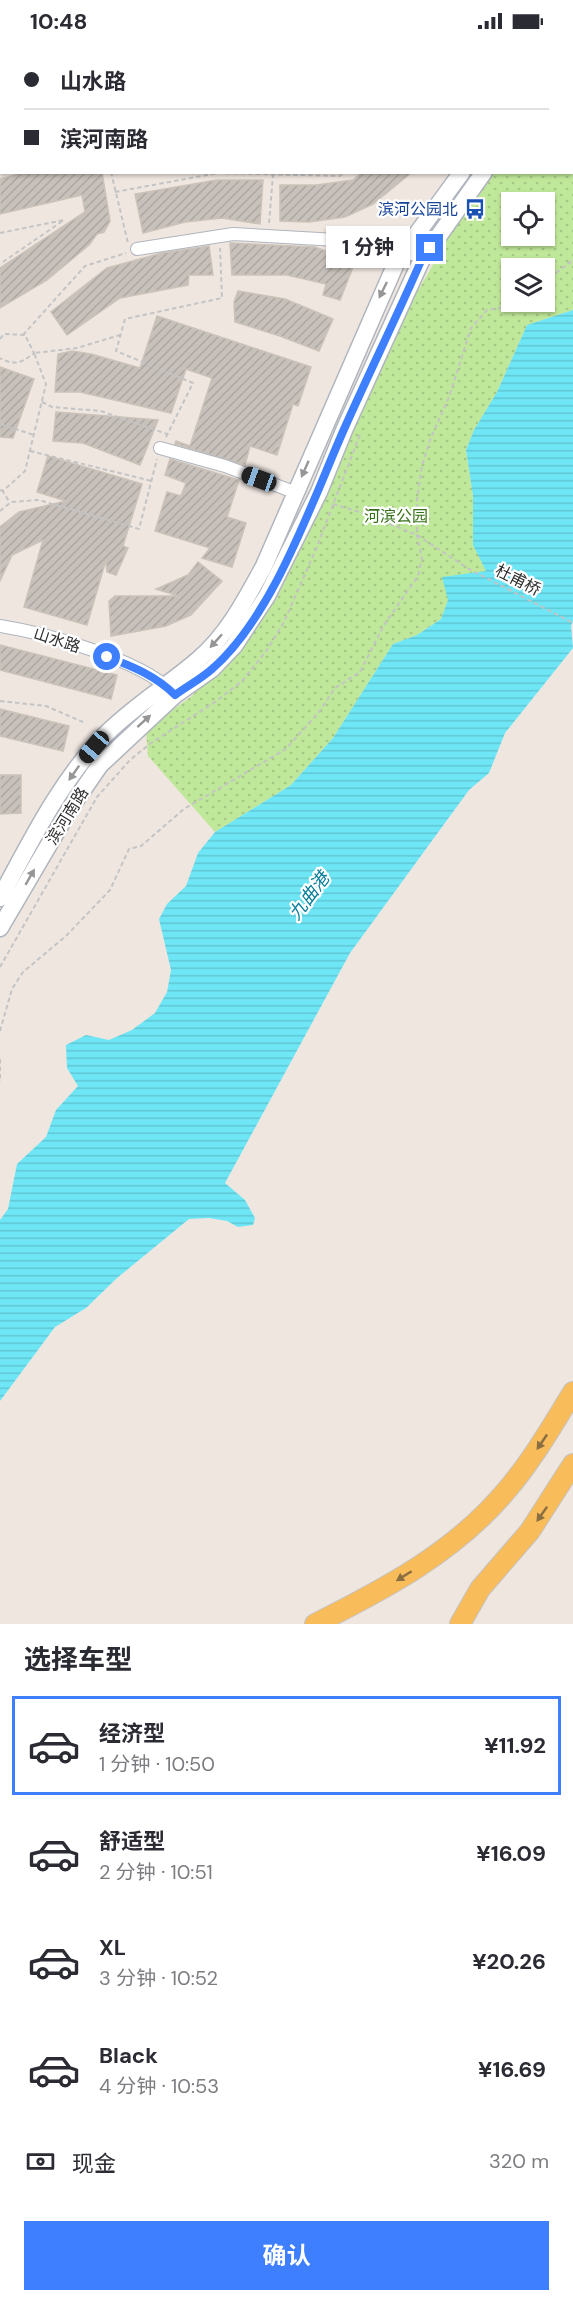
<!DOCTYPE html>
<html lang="zh">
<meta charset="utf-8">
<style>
:root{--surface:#fff;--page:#f2f2f3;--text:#2b2b33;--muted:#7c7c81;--line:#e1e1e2;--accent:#3d7fff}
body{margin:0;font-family:"DM Sans","Noto Sans SC",sans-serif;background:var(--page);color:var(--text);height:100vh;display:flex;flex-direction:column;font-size:22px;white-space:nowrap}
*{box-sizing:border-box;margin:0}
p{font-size:20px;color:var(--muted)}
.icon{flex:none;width:33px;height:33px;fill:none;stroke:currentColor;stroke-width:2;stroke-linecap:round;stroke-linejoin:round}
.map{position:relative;height:1582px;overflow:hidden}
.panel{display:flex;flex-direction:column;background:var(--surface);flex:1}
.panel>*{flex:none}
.top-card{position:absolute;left:0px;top:0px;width:573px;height:132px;box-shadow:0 2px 4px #0004;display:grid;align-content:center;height:132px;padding:0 24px;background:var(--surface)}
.controls{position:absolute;left:501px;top:150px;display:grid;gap:12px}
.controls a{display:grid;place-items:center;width:54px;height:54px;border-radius:0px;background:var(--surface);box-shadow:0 2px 4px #0004;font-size:30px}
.end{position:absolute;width:27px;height:27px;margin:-14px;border:8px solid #3d7fff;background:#fff;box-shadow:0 0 0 3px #fff}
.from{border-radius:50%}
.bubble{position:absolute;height:42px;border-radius:0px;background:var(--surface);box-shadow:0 2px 4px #0004;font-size:20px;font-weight:700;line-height:42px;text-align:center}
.car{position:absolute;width:18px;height:36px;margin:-18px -9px;border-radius:8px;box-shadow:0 0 4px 2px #0007;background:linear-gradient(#222 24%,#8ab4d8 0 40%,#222 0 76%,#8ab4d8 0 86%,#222 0)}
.top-card b{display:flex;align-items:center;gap:21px;height:57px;font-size:22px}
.top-card b+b{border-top:2px solid var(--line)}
.top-card i{width:15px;height:15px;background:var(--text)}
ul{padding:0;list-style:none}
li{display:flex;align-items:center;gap:18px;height:99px;margin:0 12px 9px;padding:0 12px;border:3px solid transparent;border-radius:0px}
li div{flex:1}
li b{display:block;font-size:22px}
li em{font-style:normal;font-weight:700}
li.current{border-color:var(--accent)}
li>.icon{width:54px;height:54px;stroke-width:1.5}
h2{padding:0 24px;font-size:27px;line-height:72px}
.pay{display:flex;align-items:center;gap:15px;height:66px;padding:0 24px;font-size:22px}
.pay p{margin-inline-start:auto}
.button{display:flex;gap:12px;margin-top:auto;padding:12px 24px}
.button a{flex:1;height:69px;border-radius:0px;background:var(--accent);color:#fff;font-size:24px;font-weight:700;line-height:69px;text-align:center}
.status{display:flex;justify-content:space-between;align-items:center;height:42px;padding:0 30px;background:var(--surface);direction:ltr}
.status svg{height:16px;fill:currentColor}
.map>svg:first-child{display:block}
.park{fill:url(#park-dots);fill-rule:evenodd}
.water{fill:url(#water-rules)}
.building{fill:url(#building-hatch);stroke:#cbc2b9;stroke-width:1.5}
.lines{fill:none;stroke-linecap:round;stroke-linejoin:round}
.street-casing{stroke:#b0b5be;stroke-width:14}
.secondary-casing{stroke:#b0b5be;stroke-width:19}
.primary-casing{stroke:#c4c4c4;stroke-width:22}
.path{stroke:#c4c4c4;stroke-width:2;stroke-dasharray:4.5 3;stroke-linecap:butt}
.street{stroke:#fff;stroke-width:12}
.secondary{stroke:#fff;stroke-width:16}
.primary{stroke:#f9bc5b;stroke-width:20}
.oneway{fill:#969696}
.oneway2{fill:#896e42}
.route{stroke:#3d7fff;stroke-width:8}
.labels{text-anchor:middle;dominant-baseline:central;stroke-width:4.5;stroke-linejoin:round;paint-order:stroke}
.transit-label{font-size:16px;fill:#164399;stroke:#fff;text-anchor:end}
.park-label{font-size:16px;fill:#377117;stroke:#fff}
.street-label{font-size:16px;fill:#2e2e2e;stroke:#fff}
.water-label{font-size:18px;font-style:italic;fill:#077e9a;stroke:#fff}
</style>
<div class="status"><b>10:48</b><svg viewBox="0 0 49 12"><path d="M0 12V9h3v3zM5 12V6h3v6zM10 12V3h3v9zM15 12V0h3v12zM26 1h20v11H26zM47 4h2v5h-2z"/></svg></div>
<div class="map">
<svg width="573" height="1582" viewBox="0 0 573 1582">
<defs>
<pattern id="park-dots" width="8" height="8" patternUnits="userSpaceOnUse" patternTransform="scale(1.5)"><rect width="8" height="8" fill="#c0e89a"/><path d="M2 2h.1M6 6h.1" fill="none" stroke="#a5c785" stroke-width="1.8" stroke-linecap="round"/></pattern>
<pattern id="water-rules" width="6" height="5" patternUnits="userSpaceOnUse" patternTransform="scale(1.5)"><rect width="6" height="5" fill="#6ee6f6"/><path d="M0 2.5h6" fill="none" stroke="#60c6d3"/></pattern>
<pattern id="building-hatch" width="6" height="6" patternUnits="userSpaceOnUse" patternTransform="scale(1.5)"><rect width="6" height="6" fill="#c8c1bb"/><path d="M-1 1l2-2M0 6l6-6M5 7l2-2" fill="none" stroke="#aca6a1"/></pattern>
</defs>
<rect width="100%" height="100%" fill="#efe6e0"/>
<path class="park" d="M573 37V268L527 283 497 350 474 388 466 408 473 454V503L487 529 448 559 441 577 417 593 393 602 333 696 291 743 215 790 148 714 146 687 192 654 277 556 384 308 463 170 494 131 572 130ZM512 160H544V194H512ZM512 226H544V260H512Z"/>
<polygon class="water" points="573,268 573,579 571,584 573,606 505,691 489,731 469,748 350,911 225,1141 245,1158 255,1176 253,1183 238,1185 227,1179 209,1176 189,1177 117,1236 86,1266 55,1285 0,1359 0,1178 8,1167 17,1122 46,1095 56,1068 78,1044 67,1026 66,1003 86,993 109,998 132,988 155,971 167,950 171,928 159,877 167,862 186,844 198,811 215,790 291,743 333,696 393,602 417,593 441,577 448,558 442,535 486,529 473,503 473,454 466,408 474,388 497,350 527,283"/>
<g class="building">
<polygon points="27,130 102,130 110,179 104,190 97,192 89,203 47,238 0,266 0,226 85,170 82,153 0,172 0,137"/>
<polygon points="363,130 412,130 373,162 345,175 309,180 280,179 280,143 317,143 353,138"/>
<polygon points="217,138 263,138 260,182 222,176 185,180 143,191 135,152"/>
<polygon points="230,201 315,205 355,220 340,258 323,253 326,242 287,233 232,233"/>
<polygon points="209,204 213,233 189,233 188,243 120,256 67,293 51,270 107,226 162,211"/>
<polygon points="238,249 285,257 333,277 319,309 280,294 235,280 234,260"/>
<polygon points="157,274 311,325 298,364 293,362 277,413 250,404 245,423 175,402 176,399 190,404 212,336 186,327 171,371 80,350 55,350 58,312 72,309 91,312 140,326"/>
<polygon points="0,325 34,337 13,396 0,395"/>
<polygon points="56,370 158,378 140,423 83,401 53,399"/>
<polygon points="48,414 142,442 123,504 128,506 116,533 107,530 106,518 87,583 24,565 43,498 12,513 0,539 0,485 19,470 66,459 37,450"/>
<polygon points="170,417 239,438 227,475 246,481 232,525 202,516 210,506 155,489 167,450 181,454 186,441 165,433"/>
<polygon points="198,520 222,539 191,573 166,584 111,594 109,559 115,554 179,554 156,547 188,533"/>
<polygon points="0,603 117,633 111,657 0,628"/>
<polygon points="0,667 69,684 63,709 0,694"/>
<polygon points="0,733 21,733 21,771 0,772"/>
</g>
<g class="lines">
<g class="street-casing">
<g id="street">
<polyline points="137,207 233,192 389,201 411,212"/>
<polyline points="160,406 225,424 294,450"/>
<path d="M0 584C44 591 139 617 171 649"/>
</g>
</g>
<g class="secondary-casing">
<g id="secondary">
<polyline points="325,2 339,0"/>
<polyline points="445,2 462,2"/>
<polyline points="507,2 507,0"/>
<polyline points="572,6 573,5"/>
<polyline points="0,55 2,55"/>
<path d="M0 856C30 801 59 741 103 695 132 665 168 644 199 617 228 592 246 557 264 524L397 219 462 130"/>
<polyline points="0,886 71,765 100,723 175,653 212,627 234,604 267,554 319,450 345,386 421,219 484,130"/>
</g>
</g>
<g class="primary-casing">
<g id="primary">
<path d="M315 1582C385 1547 455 1510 506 1449 532 1419 552 1384 573 1350"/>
<polyline points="460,1582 480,1547 530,1489 573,1422"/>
</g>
</g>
<g class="path">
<polyline points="572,46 573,45"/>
<polyline points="0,123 2,122"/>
<polyline points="111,130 128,201"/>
<polyline points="115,150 218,131 340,134 345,130"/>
<polyline points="269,181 273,133"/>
<polyline points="0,191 64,178 0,222"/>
<polyline points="544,240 573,218"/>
<polyline points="23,293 85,224 126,211"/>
<path d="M0 297 4 292 25 293 34 311C22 321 14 324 0 316"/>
<polyline points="42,360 52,365 101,369 167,392"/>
<polyline points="0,382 34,393"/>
<polyline points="166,395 193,341 116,309 125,277 222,256 220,206"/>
<polyline points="30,409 152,439"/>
<polyline points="0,448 3,449 25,429 46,342 34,311 77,306 120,293"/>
<polyline points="2,448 10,461"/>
<polyline points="333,462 363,471 417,493 469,527 573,581"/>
<polyline points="0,469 11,460 39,458 139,487 157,417"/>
<polyline points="0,659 46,664 83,680"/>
<polyline points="0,925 97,755 130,718 151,701 215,660 242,639 267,608 284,580 316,507 361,390"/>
<polyline points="0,989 12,947 23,930 66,894 110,848 129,807 141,804 184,767 286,707 319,670 335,646 360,630 384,583 418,534 422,517 417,493 417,458 422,424 430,398 449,355 471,286 487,268 505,265 516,260"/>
<polyline points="0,1017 0,1040"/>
</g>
<use href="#street" class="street"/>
<use href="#secondary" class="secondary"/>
<use href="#primary" class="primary"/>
</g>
<defs><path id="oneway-solid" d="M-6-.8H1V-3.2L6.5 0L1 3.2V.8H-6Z" transform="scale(1.5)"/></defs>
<g class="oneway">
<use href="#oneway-solid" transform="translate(383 248) rotate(116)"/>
<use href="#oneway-solid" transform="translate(305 427) rotate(114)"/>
<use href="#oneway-solid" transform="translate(216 599) rotate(132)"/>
<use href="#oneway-solid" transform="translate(144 679) rotate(-42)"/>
<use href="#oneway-solid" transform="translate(74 731) rotate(125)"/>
<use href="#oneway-solid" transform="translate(30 835) rotate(-60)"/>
</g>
<g class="oneway2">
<use href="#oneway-solid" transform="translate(542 1400) rotate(124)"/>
<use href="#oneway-solid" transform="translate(542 1472) rotate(125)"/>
<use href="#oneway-solid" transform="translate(404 1534) rotate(148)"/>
</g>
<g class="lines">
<path class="route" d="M107 615C132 624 156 634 175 653 187 644 201 637 212 627 274 573 312 459 345 385 370 329 397 274 421 219L430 206"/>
</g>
<defs>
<g id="bus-bare" transform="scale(1.62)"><path d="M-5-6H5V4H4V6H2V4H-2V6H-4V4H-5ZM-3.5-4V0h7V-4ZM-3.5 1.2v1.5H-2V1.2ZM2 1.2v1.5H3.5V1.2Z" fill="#1a4fb4" stroke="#fff" stroke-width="2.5" paint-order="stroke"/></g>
</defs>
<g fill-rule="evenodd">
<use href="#bus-bare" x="475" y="167"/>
</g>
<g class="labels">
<g class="transit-label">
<text x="458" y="167">滨河公园北</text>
</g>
<g class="park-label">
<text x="396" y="474">河滨公园</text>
</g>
<g class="street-label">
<text transform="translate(518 538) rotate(27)">杜甫桥</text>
<text transform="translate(57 598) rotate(18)">山水路</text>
<text transform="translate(67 774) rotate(-58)">滨河南路</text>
</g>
<g class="water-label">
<text transform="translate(309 854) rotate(-53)">九曲港</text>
</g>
</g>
</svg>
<div class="controls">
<a><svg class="icon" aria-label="locate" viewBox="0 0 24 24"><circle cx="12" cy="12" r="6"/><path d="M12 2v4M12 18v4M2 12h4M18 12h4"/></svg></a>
<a><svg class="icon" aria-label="layers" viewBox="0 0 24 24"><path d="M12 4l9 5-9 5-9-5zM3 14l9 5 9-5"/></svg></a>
</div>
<i class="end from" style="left:107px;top:615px"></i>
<i class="end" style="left:430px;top:206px"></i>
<div class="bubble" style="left:326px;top:184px;width:84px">1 分钟</div>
<i class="car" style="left:259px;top:437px;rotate:290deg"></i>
<i class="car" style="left:94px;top:705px;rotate:220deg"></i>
<div class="top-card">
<b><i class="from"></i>山水路</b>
<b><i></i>滨河南路</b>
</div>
</div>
<section class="panel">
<h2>选择车型</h2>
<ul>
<li class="current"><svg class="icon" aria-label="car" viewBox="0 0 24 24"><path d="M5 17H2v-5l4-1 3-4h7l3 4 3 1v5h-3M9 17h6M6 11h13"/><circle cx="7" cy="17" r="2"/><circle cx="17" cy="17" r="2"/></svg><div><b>经济型</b><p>1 分钟 · 10:50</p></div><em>¥11.92</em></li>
<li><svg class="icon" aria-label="car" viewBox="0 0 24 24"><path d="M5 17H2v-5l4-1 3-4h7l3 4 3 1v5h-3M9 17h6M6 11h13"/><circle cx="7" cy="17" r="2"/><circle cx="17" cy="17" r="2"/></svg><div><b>舒适型</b><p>2 分钟 · 10:51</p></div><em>¥16.09</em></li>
<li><svg class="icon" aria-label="car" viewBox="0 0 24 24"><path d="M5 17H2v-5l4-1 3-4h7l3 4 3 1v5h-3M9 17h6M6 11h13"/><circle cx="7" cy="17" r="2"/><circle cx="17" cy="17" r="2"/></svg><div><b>XL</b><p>3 分钟 · 10:52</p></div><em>¥20.26</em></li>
<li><svg class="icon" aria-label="car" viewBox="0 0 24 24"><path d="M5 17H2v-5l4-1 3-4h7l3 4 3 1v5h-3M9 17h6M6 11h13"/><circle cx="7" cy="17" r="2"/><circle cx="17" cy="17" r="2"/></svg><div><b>Black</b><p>4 分钟 · 10:53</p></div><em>¥16.69</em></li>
</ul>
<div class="pay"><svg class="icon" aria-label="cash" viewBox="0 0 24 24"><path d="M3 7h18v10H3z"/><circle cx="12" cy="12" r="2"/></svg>现金<p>320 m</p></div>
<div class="button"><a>确认</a></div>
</section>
